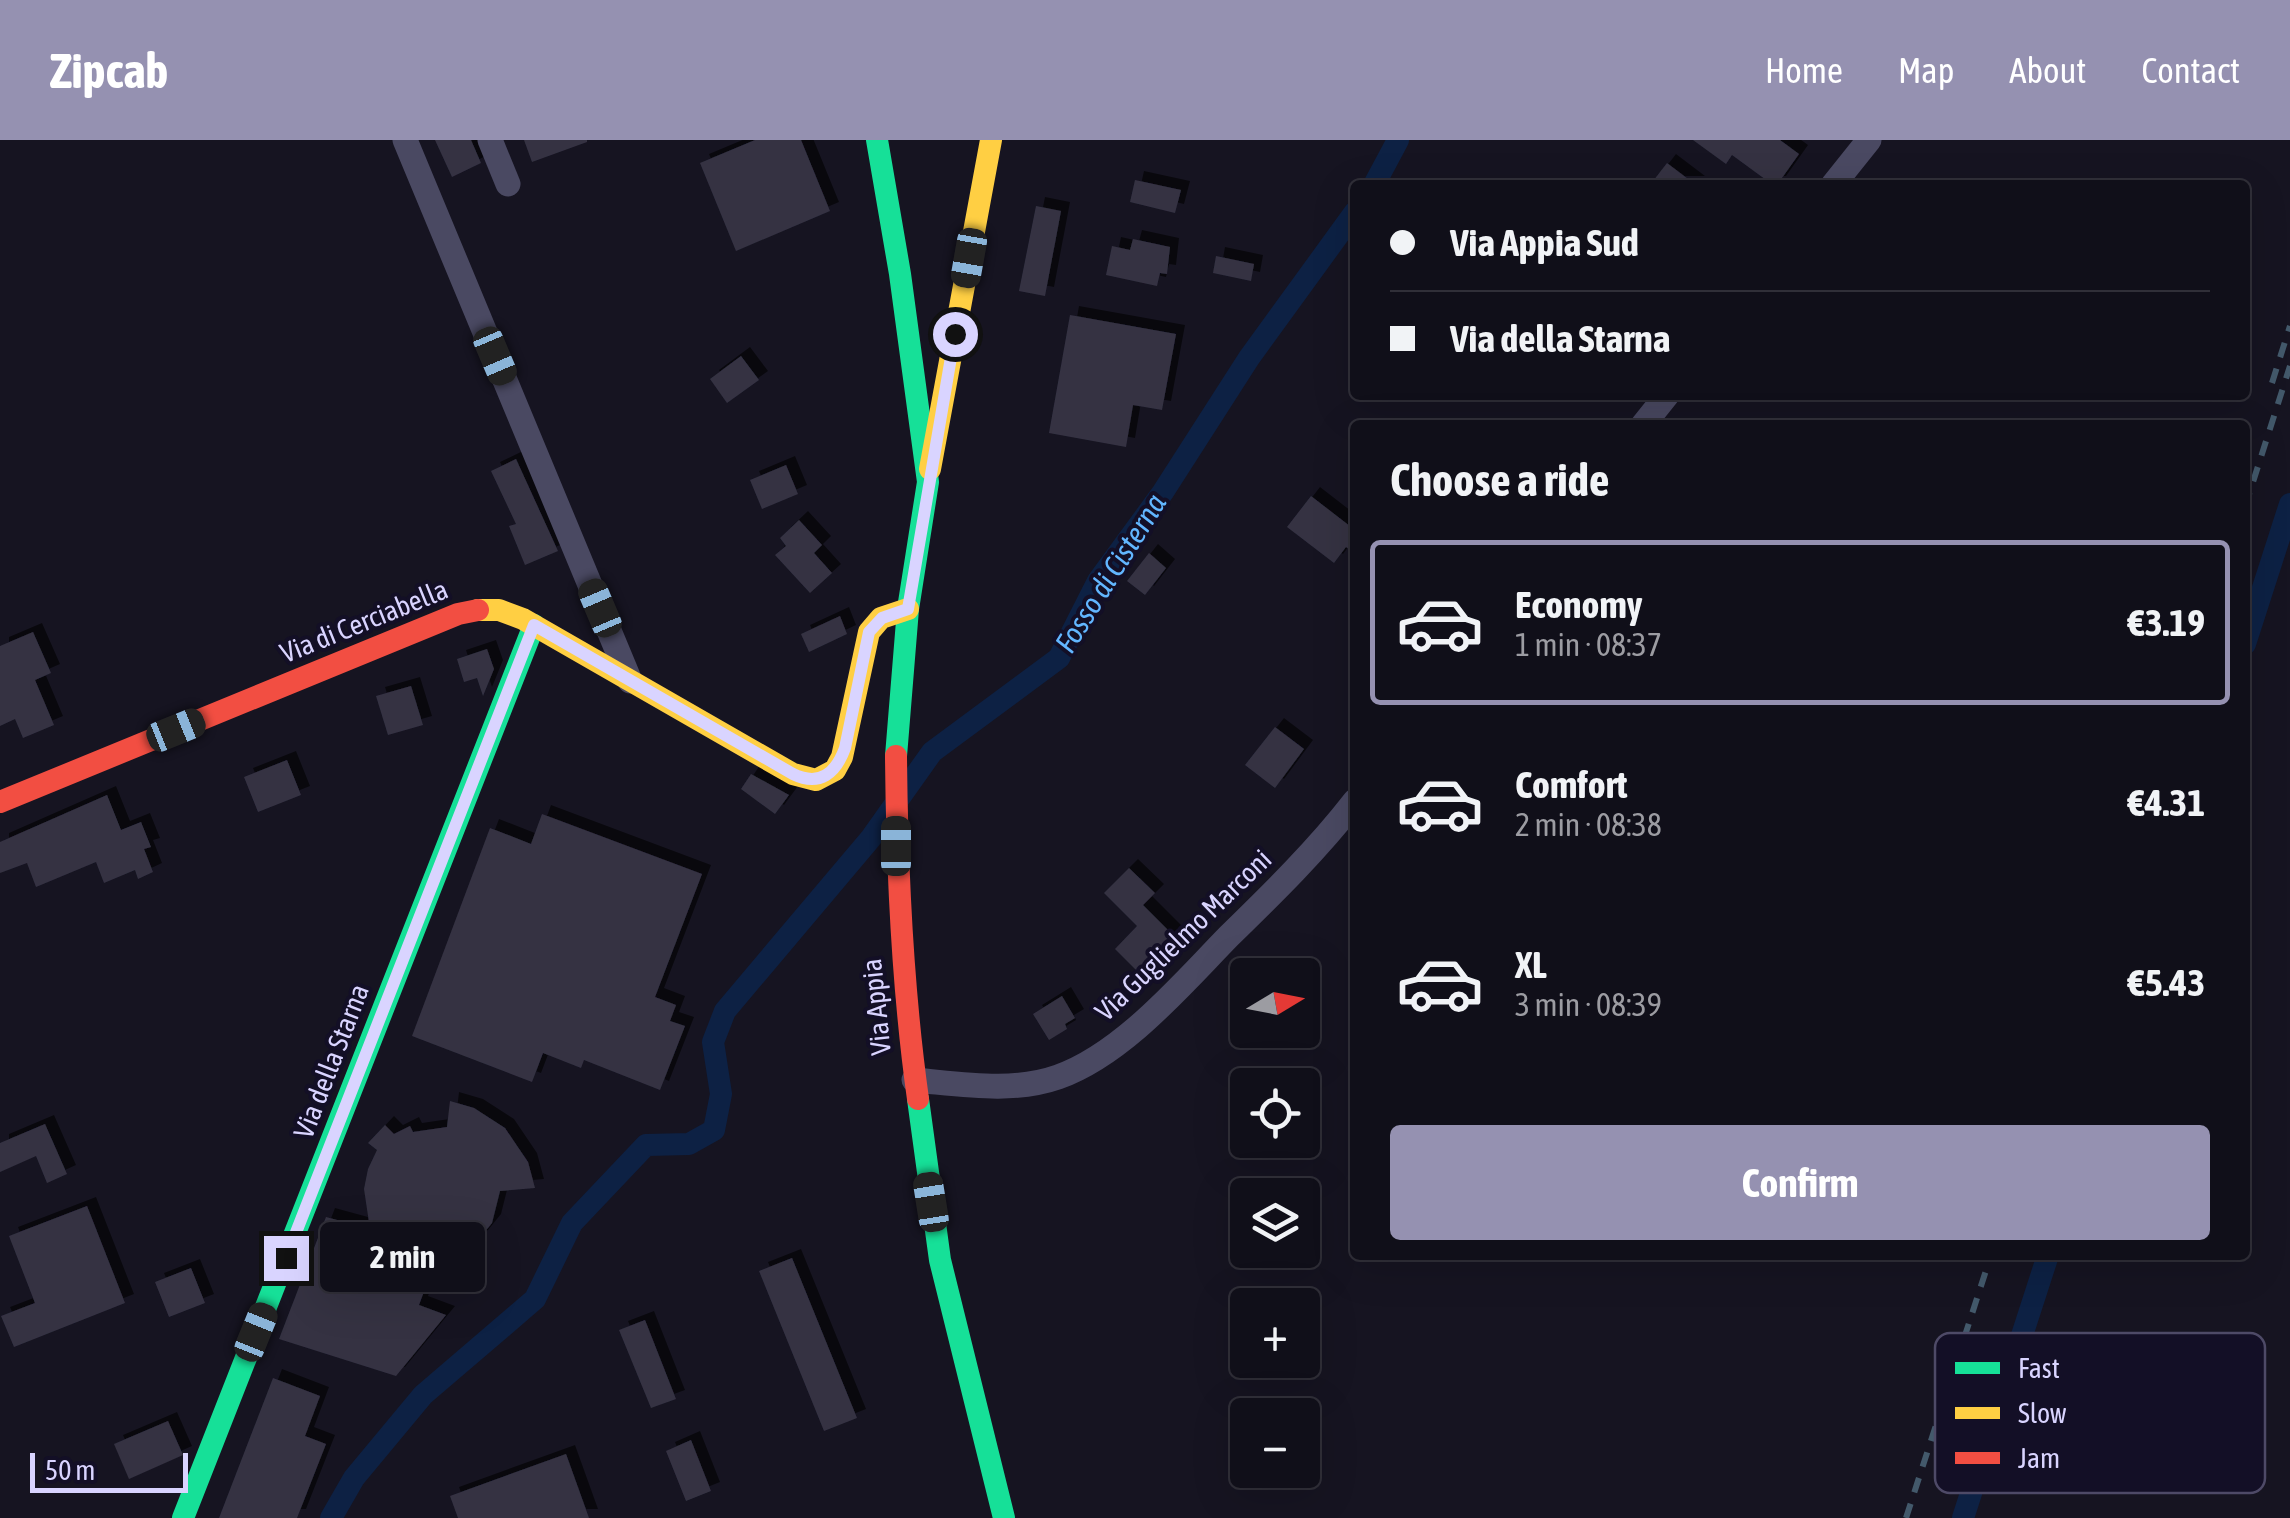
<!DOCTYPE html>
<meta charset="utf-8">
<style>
:root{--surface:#100f19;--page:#191822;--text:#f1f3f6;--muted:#9c9ca2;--line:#302f38;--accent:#9591b1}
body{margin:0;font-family:"Asap Condensed",sans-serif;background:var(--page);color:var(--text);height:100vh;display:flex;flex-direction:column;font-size:38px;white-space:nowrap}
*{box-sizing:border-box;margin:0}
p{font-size:32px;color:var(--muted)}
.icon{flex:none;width:55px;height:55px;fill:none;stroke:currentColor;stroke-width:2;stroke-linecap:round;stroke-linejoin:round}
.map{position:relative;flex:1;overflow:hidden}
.side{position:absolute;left:1350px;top:280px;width:900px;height:840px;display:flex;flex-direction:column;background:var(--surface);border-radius:10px;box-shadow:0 10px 40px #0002,0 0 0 2px var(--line)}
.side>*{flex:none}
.banner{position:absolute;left:1350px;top:40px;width:900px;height:220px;border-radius:10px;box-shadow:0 10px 40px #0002,0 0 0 2px var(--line);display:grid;align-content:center;height:220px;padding:0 40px;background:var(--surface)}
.needle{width:65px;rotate:80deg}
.fabs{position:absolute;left:1230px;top:818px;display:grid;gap:20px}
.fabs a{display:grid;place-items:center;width:90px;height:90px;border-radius:10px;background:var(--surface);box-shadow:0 10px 40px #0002,0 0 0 2px var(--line);font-size:50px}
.scale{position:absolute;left:30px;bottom:25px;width:158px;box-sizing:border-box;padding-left:10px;border:5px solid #d9d4ff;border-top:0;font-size:28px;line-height:35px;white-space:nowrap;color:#d9d4ff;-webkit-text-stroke:8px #130f26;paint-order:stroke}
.end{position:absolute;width:45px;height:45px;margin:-22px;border:12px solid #d9d4ff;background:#111;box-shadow:0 0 0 5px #111}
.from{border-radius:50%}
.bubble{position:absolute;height:70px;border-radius:10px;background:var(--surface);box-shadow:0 10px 40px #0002,0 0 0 2px var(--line);font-size:32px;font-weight:700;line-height:70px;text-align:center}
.car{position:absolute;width:30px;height:60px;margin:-30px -15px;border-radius:12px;box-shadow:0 0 8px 2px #0007;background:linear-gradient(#222 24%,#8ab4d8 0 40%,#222 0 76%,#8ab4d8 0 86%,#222 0)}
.banner b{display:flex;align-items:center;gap:35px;height:95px;font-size:38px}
.banner b+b{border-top:2px solid var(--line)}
.banner i{width:25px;height:25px;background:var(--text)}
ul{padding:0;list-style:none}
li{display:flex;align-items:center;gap:30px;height:165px;margin:0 20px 15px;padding:0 20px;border:5px solid transparent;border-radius:10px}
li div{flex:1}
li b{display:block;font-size:38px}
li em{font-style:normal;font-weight:700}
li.on{border-color:var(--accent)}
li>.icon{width:90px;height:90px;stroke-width:1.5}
h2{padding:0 40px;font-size:45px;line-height:120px}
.primary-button{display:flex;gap:20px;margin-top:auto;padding:20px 40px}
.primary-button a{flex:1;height:115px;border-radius:10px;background:var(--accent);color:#fff;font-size:40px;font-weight:700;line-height:115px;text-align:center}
header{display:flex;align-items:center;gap:60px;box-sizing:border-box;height:140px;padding:0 50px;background:var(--accent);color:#fff}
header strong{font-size:48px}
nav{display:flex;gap:55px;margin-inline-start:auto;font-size:35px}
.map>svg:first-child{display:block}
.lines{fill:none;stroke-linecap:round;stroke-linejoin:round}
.canal{stroke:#0d2144;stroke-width:22}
.building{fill:#343243;filter:url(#shadow)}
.street{stroke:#4a4962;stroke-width:25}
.fast{stroke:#16e098;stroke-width:22}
.slow{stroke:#ffcf43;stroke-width:22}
.jam{stroke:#f24e42;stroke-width:22}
.rail{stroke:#43596b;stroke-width:6;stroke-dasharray:15 12;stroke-linecap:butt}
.route{stroke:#d9d4ff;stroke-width:12}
.labels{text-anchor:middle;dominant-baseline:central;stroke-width:8;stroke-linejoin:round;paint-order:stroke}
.street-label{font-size:28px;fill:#d9d4ff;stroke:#130f26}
.water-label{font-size:30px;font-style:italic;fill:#62b6ff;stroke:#130f26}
.key{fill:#130f26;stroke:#4e4a67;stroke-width:2.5}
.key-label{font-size:28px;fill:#d9d4ff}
</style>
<header>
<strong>Zipcab</strong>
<nav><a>Home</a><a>Map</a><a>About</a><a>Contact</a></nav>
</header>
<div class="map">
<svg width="2290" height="1378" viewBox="0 0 2290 1378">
<defs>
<filter id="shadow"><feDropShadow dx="9" dy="-9" stdDeviation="0" flood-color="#0009"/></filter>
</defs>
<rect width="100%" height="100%" fill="#161421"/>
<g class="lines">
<g class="canal">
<polyline points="1374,45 1398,0"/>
<polyline points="2245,504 2290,364"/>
<polyline points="331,1378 354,1338 423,1255 535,1159 572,1083 646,1005 689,1004 714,990 721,954 713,902 725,871 871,698 932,612 1059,518 1098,441 1163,352 1249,218 1355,72"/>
<polyline points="1963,1378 2048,1115"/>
</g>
</g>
<g class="building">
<polygon points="435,0 471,0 481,23 452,37"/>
<polygon points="524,0 587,0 587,2 532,22"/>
<polygon points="755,0 801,0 830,71 736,111 700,23"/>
<polygon points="1693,0 1780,0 1799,14 1777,45 1773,45 1732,15 1726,24"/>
<polygon points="1667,23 1696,45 1650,45"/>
<polygon points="1135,40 1181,50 1175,73 1130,62"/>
<polygon points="1036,66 1061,71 1045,156 1019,151"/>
<polygon points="1133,99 1170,107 1167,134 1160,133 1157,146 1106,135 1112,106 1130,110"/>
<polygon points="1216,116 1254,124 1251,141 1213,133"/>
<polygon points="1070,175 1176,194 1162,270 1133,265 1126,307 1049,293"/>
<polygon points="741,216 759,240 727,263 710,239"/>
<polygon points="516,319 558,411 525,425 509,386 516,384 491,331"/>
<polygon points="786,325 798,354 762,369 750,340"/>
<polygon points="1311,356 1355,390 1355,413 1346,407 1334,423 1287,387"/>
<polygon points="799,380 822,405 814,413 832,433 810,453 775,415 786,406 780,398"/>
<polygon points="1149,413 1166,428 1145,455 1127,441"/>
<polygon points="840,476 847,494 809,512 801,494"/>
<polygon points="33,492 51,533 35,540 54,585 23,598 15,579 0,586 0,506"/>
<polygon points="487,509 494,529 483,556 477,538 464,542 457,519"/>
<polygon points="411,546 423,585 388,595 376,556"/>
<polygon points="1275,587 1304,609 1275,648 1245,625"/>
<polygon points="287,620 301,655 258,672 244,637"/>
<polygon points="751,634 789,655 775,674 741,649"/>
<polygon points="107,655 121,690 141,682 151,707 144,709 153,732 138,739 135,730 104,743 96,722 36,747 27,723 0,733 0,702"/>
<polygon points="542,674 702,734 655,857 676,865 670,881 685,886 660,950 584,920 581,928 543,913 532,942 412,896 490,688 531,704"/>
<polygon points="1129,728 1155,753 1143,765 1176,798 1140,834 1115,809 1137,786 1104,753"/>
<polygon points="1062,856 1075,878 1065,884 1067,889 1049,900 1033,874"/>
<polygon points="450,961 474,968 505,988 528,1022 535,1048 500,1051 492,1083 479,1099 458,1111 438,1114 419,1165 446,1175 396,1236 279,1199 326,1077 370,1089 364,1049 368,1029 377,1010 368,1003 385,985 394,994 410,986 413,992 447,987"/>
<polygon points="45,984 67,1034 47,1043 36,1016 0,1032 0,1003"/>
<polygon points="87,1066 125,1163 14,1207 1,1176 35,1163 9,1096"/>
<polygon points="792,1118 857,1278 824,1291 759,1131"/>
<polygon points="191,1128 205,1163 169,1177 155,1142"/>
<polygon points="645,1180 676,1259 651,1268 619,1190"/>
<polygon points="273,1238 320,1256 305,1296 326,1304 297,1378 219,1378"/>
<polygon points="168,1281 183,1315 129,1339 114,1304"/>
<polygon points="691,1300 711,1351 686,1361 666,1311"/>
<polygon points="566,1314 589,1378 458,1378 450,1356"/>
</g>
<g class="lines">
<g class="street">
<polyline points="405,0 630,541"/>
<polyline points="490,0 508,44"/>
<polyline points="1833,45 1869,0"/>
<polyline points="1643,285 1667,255"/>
<path d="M914 940C961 944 1013 953 1058 937 1123 914 1182 844 1229 796 1273 753 1317 710 1355 661"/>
</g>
<g class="fast">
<polyline points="877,0 900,134 928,342 908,469 896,616"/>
<polyline points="918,959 940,1120 1004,1378"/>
<polyline points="183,1378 534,485"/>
</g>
<g class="slow">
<polyline points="930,329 991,0"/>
<polyline points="478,470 499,470 523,479 793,634 816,640 835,630 842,617 869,492 881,478 908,469"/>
</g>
<g class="jam">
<path d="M896 616C897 732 902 845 918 959"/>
<polyline points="0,662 458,474 478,470"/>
</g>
<g class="rail">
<polyline points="2272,243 2290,186"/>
<polyline points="2245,367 2290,226"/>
<polyline points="1906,1378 1991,1115"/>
</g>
</g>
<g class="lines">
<path class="route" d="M286 1118 534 485 793 634C820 647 836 633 845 608L869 492 882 478 908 469 955 194"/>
</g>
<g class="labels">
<g class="street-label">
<text transform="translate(364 481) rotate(-22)">Via di Cerciabella</text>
<text transform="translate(1183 795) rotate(-44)">Via Guglielmo Marconi</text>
<text transform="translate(876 867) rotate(-96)">Via Appia</text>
<text transform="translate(331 921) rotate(-69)">Via della Starna</text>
</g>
<g class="water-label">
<text transform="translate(1110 433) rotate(-58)">Fosso di Cisterna</text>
</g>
</g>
<rect x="1935" y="1193" width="330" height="160" rx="15" class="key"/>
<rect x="1955" y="1222" width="45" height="12" fill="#16e098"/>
<rect x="1955" y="1267" width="45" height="12" fill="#ffcf43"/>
<rect x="1955" y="1312" width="45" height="12" fill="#f24e42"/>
<g class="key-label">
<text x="2018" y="1238">Fast</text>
<text x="2018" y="1283">Slow</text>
<text x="2018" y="1328">Jam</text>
</g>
</svg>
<div class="fabs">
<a><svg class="needle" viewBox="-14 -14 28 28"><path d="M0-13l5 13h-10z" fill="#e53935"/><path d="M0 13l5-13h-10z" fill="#9c9ca2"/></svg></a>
<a><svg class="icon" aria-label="locate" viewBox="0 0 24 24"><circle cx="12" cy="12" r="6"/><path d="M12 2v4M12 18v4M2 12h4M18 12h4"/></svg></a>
<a><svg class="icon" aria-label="layers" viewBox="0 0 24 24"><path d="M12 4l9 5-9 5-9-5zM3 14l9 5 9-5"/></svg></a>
<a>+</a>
<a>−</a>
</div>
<div class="scale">50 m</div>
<i class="end from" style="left:955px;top:194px"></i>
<i class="end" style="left:286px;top:1118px"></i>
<div class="bubble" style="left:320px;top:1082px;width:165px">2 min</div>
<i class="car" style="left:969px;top:118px;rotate:190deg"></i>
<i class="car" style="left:495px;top:216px;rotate:157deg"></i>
<i class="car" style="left:600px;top:468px;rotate:337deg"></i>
<i class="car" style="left:176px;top:590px;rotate:68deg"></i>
<i class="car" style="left:896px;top:706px;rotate:0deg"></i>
<i class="car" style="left:931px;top:1062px;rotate:351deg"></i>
<i class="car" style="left:256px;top:1192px;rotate:22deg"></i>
<div class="banner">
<b><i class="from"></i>Via Appia Sud</b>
<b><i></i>Via della Starna</b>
</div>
<section class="side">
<h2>Choose a ride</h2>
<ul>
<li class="on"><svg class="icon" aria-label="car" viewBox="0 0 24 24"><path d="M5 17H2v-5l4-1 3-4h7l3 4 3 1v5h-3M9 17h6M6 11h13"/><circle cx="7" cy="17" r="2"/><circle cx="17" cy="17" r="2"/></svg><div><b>Economy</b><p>1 min · 08:37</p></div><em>€3.19</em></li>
<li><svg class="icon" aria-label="car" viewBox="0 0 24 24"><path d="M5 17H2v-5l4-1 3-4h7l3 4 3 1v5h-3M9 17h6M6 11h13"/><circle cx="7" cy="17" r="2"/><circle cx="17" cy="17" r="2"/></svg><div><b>Comfort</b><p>2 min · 08:38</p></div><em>€4.31</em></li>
<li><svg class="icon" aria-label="car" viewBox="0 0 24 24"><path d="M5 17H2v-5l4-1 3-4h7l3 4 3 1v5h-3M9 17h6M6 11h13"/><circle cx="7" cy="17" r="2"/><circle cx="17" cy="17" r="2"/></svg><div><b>XL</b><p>3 min · 08:39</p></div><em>€5.43</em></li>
</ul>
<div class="primary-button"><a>Confirm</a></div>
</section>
</div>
